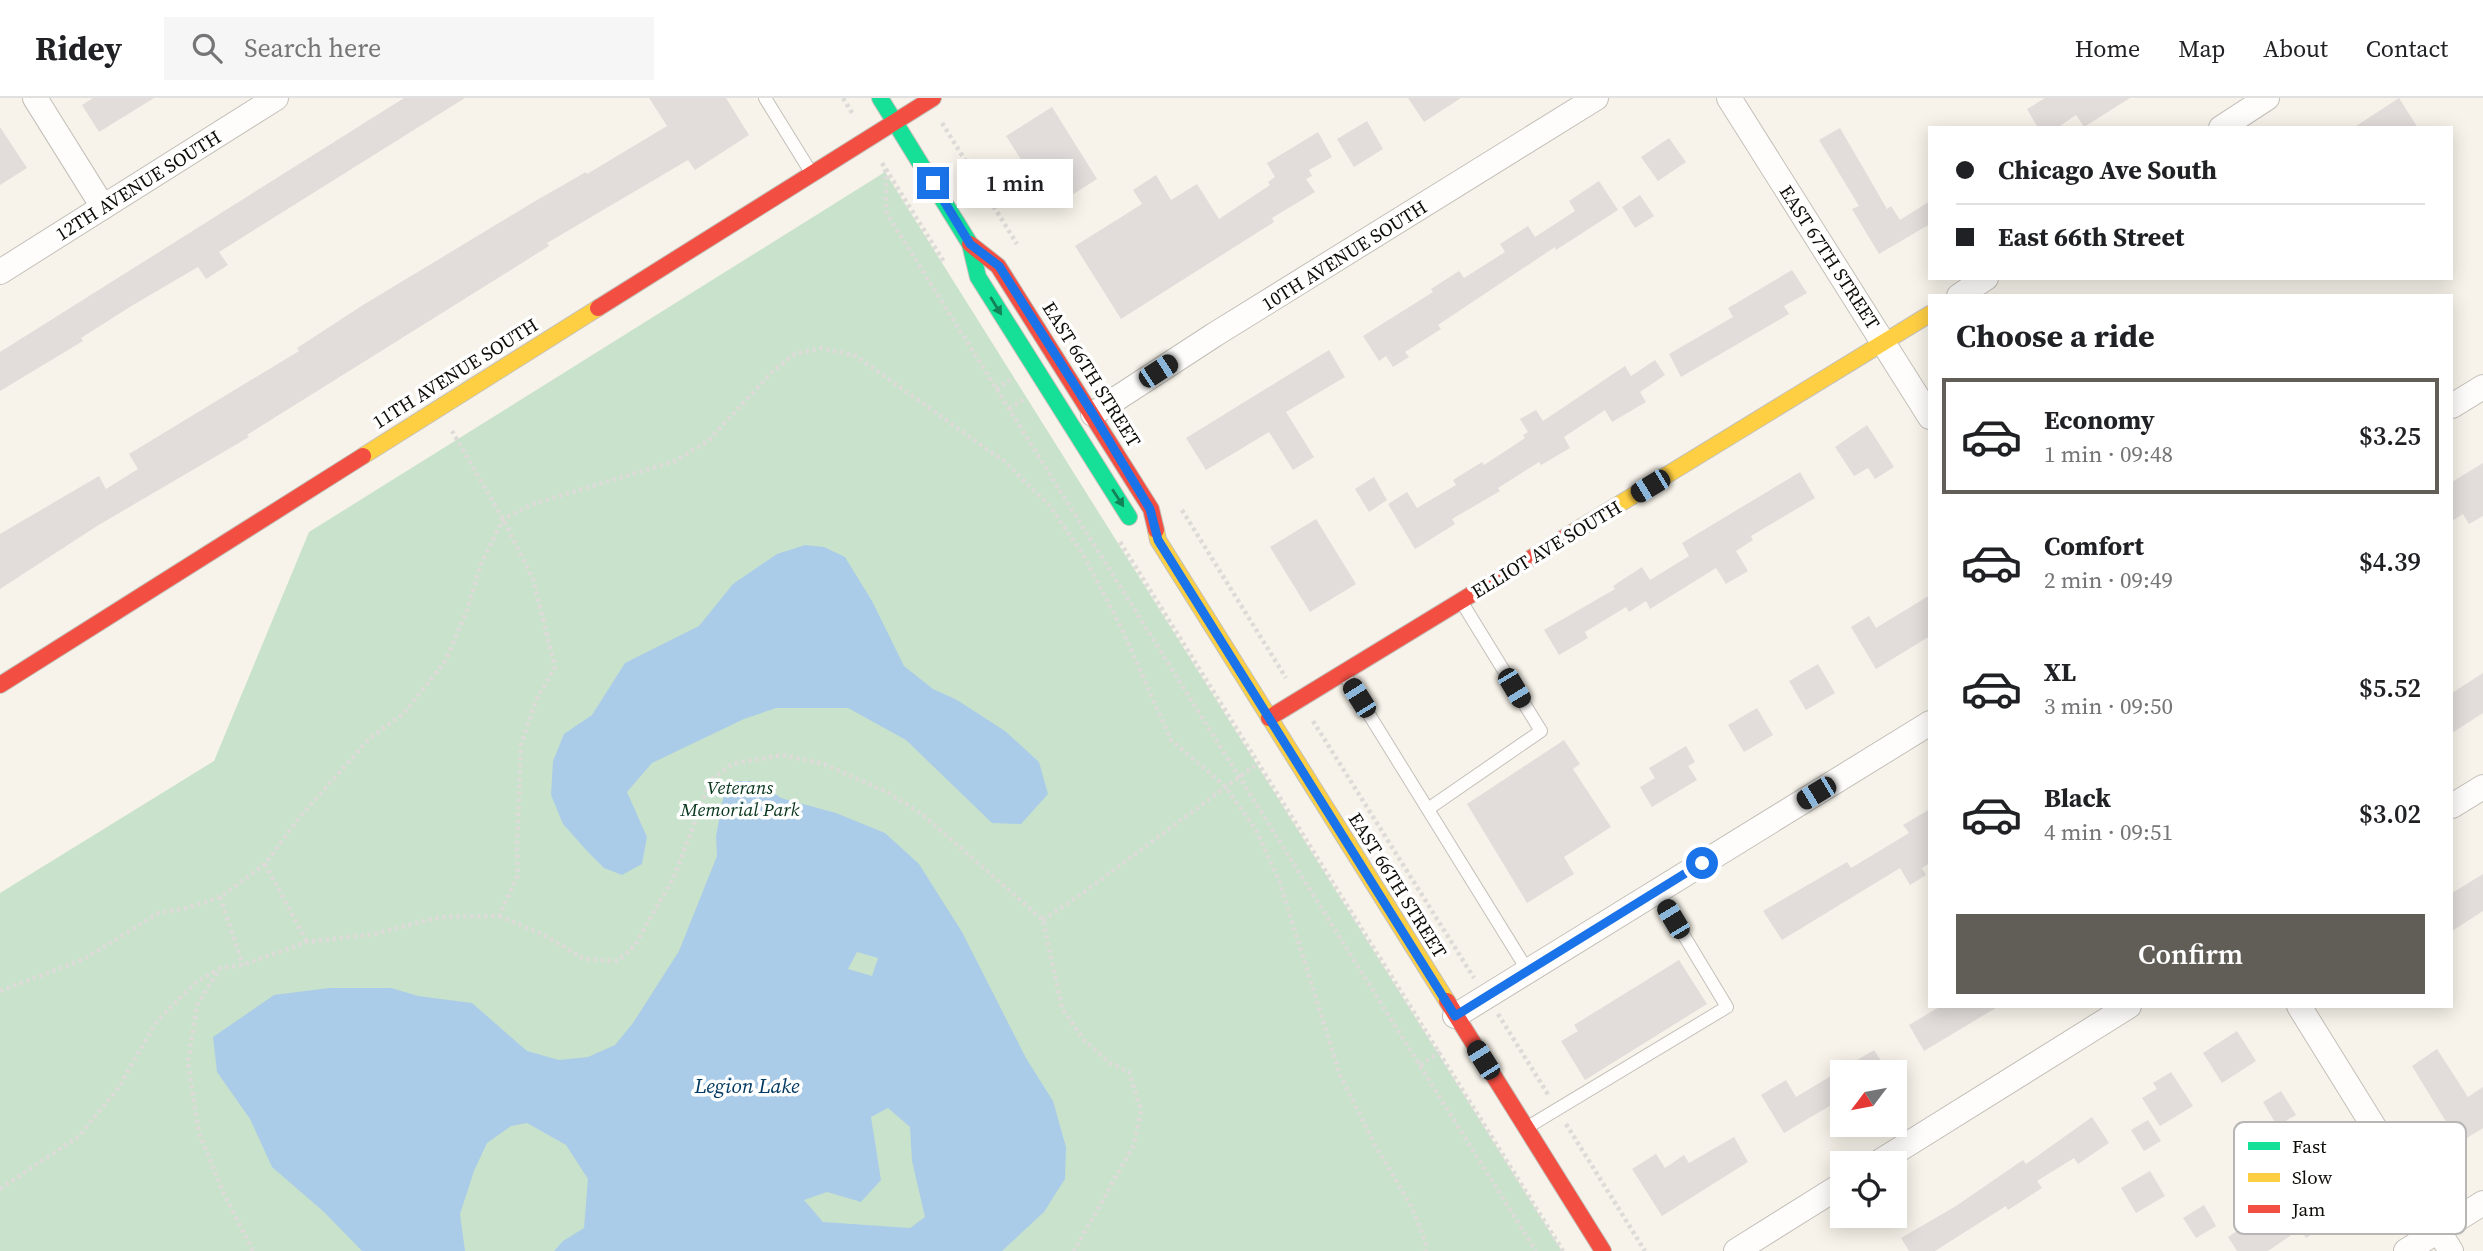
<!DOCTYPE html>
<meta charset="utf-8">
<style>
:root{--surface:#fff;--page:#f6f6f6;--text:#202124;--muted:#757577;--line:#e0e0e0;--accent:#605e57}
body{margin:0;font-family:"Source Serif 4",serif;background:var(--page);color:var(--text);height:100vh;display:flex;flex-direction:column;font-size:26px;white-space:nowrap}
*{box-sizing:border-box;margin:0}
p{font-size:23px;color:var(--muted)}
.icon{flex:none;width:38px;height:38px;fill:none;stroke:currentColor;stroke-width:2;stroke-linecap:round;stroke-linejoin:round}
.map{position:relative;flex:1;overflow:hidden}
.side{position:absolute;left:1928px;top:196px;width:525px;height:714px;display:flex;flex-direction:column;background:var(--surface);border-radius:0px;box-shadow:0 4px 18px #0003}
.side>*{flex:none}
.top-card{position:absolute;left:1928px;top:28px;width:525px;height:154px;border-radius:0px;box-shadow:0 4px 18px #0003;display:grid;align-content:center;height:154px;padding:0 28px;background:var(--surface)}
.needle{width:46px;rotate:238deg}
.fabs{position:absolute;left:1830px;top:962px;display:grid;gap:14px}
.fabs a{display:grid;place-items:center;width:77px;height:77px;border-radius:0px;background:var(--surface);box-shadow:0 4px 18px #0003;font-size:35px}
.end{position:absolute;width:32px;height:32px;margin:-16px;border:9px solid #1a73e8;background:#fff;box-shadow:0 0 0 4px #fff}
.from{border-radius:50%}
.bubble{position:absolute;height:49px;border-radius:0px;background:var(--surface);box-shadow:0 4px 18px #0003;font-size:23px;font-weight:600;line-height:49px;text-align:center}
.car{position:absolute;width:21px;height:42px;margin:-21px -10px;border-radius:9px;box-shadow:0 0 5px 2px #0007;background:linear-gradient(#222 24%,#8ab4d8 0 40%,#222 0 76%,#8ab4d8 0 86%,#222 0)}
.top-card b{display:flex;align-items:center;gap:24px;height:66px;font-size:26px}
.top-card b+b{border-top:2px solid var(--line)}
.top-card i{width:18px;height:18px;background:var(--text)}
ul{padding:0;list-style:none}
li{display:flex;align-items:center;gap:21px;height:116px;margin:0 14px 10px;padding:0 14px;border:4px solid transparent;border-radius:0px}
li div{flex:1}
li b{display:block;font-size:26px}
li em{font-style:normal;font-weight:600}
li.active{border-color:var(--accent)}
li>.icon{width:63px;height:63px;stroke-width:1.5}
h2{padding:0 28px;font-size:32px;line-height:84px}
.cta{display:flex;gap:14px;margin-top:auto;padding:14px 28px}
.cta a{flex:1;height:80px;border-radius:0px;background:var(--accent);color:#fff;font-size:28px;font-weight:600;line-height:80px;text-align:center}
header{display:flex;align-items:center;gap:42px;box-sizing:border-box;height:98px;padding:0 35px;background:var(--surface);border-bottom:2px solid var(--line)}
header strong{font-size:33px}
nav{display:flex;gap:38px;margin-inline-start:auto;font-size:24px}
.search{width:490px;height:63px;background:var(--page);display:flex;align-items:center;gap:18px;box-sizing:border-box;padding:0 24px;border-radius:0px;color:var(--muted);font-size:26px}
.map>svg:first-child{display:block}
.green{fill:#c9e2cb}
.water{fill:#abcce8;fill-rule:evenodd}
.building{fill:#e2ddda}
.lines{fill:none;stroke-linecap:round;stroke-linejoin:round}
.lane-casing{stroke:#c3c0b9;stroke-width:14}
.street-casing{stroke:#c3c0b9;stroke-width:26}
.fast-casing{stroke:#c3c0b9;stroke-width:18}
.slow-casing{stroke:#c3c0b9;stroke-width:18}
.jam-casing{stroke:#c3c0b9;stroke-width:18}
.path{stroke:#dddbd8;stroke-width:4.5;stroke-dasharray:3.5 3.5;stroke-linecap:butt}
.lane{stroke:#fefdfc;stroke-width:12}
.street{stroke:#fefdfc;stroke-width:24}
.fast{stroke:#16e098;stroke-width:16}
.slow{stroke:#ffcf43;stroke-width:16}
.jam{stroke:#f24e42;stroke-width:16}
.oneway{fill:#138157}
.route{stroke:#1a73e8;stroke-width:9}
.labels{text-anchor:middle;dominant-baseline:central;stroke-width:7;stroke-linejoin:round;paint-order:stroke}
.street-label{font-size:19px;fill:#0f0d08;stroke:#fff}
.park-label{font-size:19px;font-style:italic;fill:#08361c;stroke:#fff}
.water-label{font-size:21px;font-style:italic;fill:#013962;stroke:#fff}
.key{fill:#fff;stroke:#b7b6b5;stroke-width:2}
.key-label{font-size:19px;fill:#0f0d08}
</style>
<header>
<strong>Ridey</strong>
<div class="search"><svg class="icon" aria-label="search" viewBox="0 0 24 24"><circle cx="10" cy="10" r="6"/><path d="M15 15l6 6"/></svg>Search here</div>
<nav><a>Home</a><a>Map</a><a>About</a><a>Contact</a></nav>
</header>
<div class="map">
<svg width="2483" height="1153" viewBox="0 0 2483 1153">
<rect width="100%" height="100%" fill="#f7f3ea"/>
<polygon class="green" points="885,74 1562,1153 0,1153 0,795 214,663 309,434"/>
<g class="water">
<polygon points="805,447 824,449 845,459 872,503 904,568 933,591 957,602 1005,633 1039,664 1048,696 1021,726 992,725 906,642 848,610 776,610 744,621 652,665 627,694 647,739 642,766 622,777 604,770 587,753 563,726 551,697 553,663 564,636 592,617 625,565 699,528 733,486 777,456"/>
<path d="M736 683H756L781 700 836 715 885 735 919 766 962 834 1026 960 1053 1003 1066 1049 1065 1081 1044 1114 1002 1153H554L563 1143 584 1130 588 1081 566 1047 527 1025 511 1028 487 1045 474 1073 460 1116 465 1153H362L324 1114 272 1069 250 1021 217 974 213 939 274 897 329 890H391L418 898 472 905 527 953 559 962 588 959 615 947 633 925 679 853 717 758 716 738 724 696ZM857 854 878 860 872 878 848 871ZM888 1010 910 1029 912 1063 925 1119 910 1130 823 1124 804 1102 827 1094 861 1104 881 1082 871 1019Z"/>
</g>
<g class="building">
<polygon points="93,0 154,0 99,34 82,7"/>
<polygon points="404,0 465,0 219,154 228,167 206,181 198,169 133,207 81,240 83,243 0,293 0,254"/>
<polygon points="649,0 726,0 749,37 695,72 688,62 547,145 549,148 247,337 249,339 97,428 0,491 0,436 99,378 106,391 138,371 129,356 299,253 297,250 363,207 537,102 586,74 587,76 667,28"/>
<polygon points="1408,0 1461,0 1424,24"/>
<polygon points="2045,0 2130,0 2084,29 2076,17 2057,30 2038,30 2027,11"/>
<polygon points="2399,0 2418,30 2353,30"/>
<polygon points="1052,9 1097,81 1052,110 1006,38"/>
<polygon points="1367,23 1383,51 1354,69 1337,41"/>
<polygon points="0,29 27,70 0,87"/>
<polygon points="1840,30 1887,111 1891,108 1900,122 1930,103 1930,126 1879,156 1852,111 1859,108 1819,42"/>
<polygon points="1318,34 1332,59 1309,72 1312,78 1306,81 1315,94 1272,120 1274,124 1121,221 1075,148 1142,106 1133,92 1156,77 1171,102 1197,86 1219,121 1270,87 1268,84 1275,79 1267,65"/>
<polygon points="1669,40 1686,64 1658,83 1641,59"/>
<polygon points="1599,83 1618,112 1556,152 1555,149 1438,227 1441,231 1405,254 1409,259 1393,269 1386,258 1379,263 1363,238 1433,194 1431,191 1459,173 1464,180 1505,154 1500,146 1528,128 1535,139 1575,113 1569,103"/>
<polygon points="1640,97 1654,118 1635,130 1622,109"/>
<polygon points="1792,172 1807,195 1784,208 1789,216 1681,279 1669,256 1733,219 1728,210"/>
<polygon points="1329,252 1345,279 1286,314 1314,359 1293,372 1269,334 1206,372 1186,340"/>
<polygon points="1655,262 1665,277 1640,294 1646,304 1612,324 1605,312 1564,339 1570,350 1541,367 1539,364 1498,390 1500,393 1452,421 1455,426 1415,451 1388,406 1407,394 1417,410 1456,387 1453,382 1482,364 1484,367 1525,340 1523,337 1528,334 1520,321 1536,312 1543,323 1625,268 1631,278"/>
<polygon points="1867,327 1894,369 1875,381 1868,370 1854,378 1835,349"/>
<polygon points="2483,365 2483,418 2469,426 2463,416 2452,423 2452,384"/>
<polygon points="1800,374 1815,400 1751,438 1753,442 1736,453 1748,473 1726,486 1716,470 1650,511 1646,503 1629,514 1626,509 1585,534 1588,540 1559,557 1544,532 1615,491 1613,488 1642,469 1650,482 1689,458 1682,445"/>
<polygon points="1374,379 1387,402 1369,414 1355,391"/>
<polygon points="1316,421 1356,486 1310,514 1270,449"/>
<polygon points="1930,497 1930,538 1876,571 1851,529 1869,518 1876,530"/>
<polygon points="1818,566 1835,595 1806,612 1789,583"/>
<polygon points="2483,575 2483,615 2452,635 2452,595"/>
<polygon points="1757,610 1773,637 1744,654 1728,627"/>
<polygon points="1564,642 1580,666 1573,671 1611,729 1564,759 1574,776 1527,805 1467,706"/>
<polygon points="1686,648 1695,664 1688,668 1697,682 1652,709 1640,689 1655,680 1649,670"/>
<polygon points="1930,711 1930,765 1922,770 1926,777 1910,787 1900,770 1782,842 1763,813 1847,764 1851,770 1909,735 1903,727"/>
<polygon points="2483,776 2483,813 2452,833 2452,795"/>
<polygon points="1679,862 1707,906 1585,982 1561,943 1578,933 1574,927"/>
<polygon points="1941,908 1999,908 1924,953 1909,927"/>
<polygon points="2237,933 2256,963 2222,985 2203,955"/>
<polygon points="2437,951 2468,999 2483,989 2483,1030 2459,1045 2412,968"/>
<polygon points="1874,952 1889,975 1843,975 1843,1000 1784,1035 1761,997 1786,982 1796,999"/>
<polygon points="2171,974 2193,1008 2160,1028 2142,1000 2157,991 2153,985"/>
<polygon points="2281,993 2296,1017 2277,1028 2263,1004"/>
<polygon points="2092,1019 2109,1045 2078,1066 2074,1060 2037,1083 2042,1090 2008,1112 2006,1108 1935,1153 1909,1153 1901,1140 1956,1108 2023,1062 2026,1066"/>
<polygon points="2148,1022 2161,1043 2144,1053 2131,1032"/>
<polygon points="1734,1039 1748,1064 1662,1118 1632,1071 1656,1056 1665,1070 1684,1057 1689,1065"/>
<polygon points="2150,1073 2165,1098 2136,1115 2121,1090"/>
<polygon points="2352,1074 2366,1094 2335,1115 2338,1119 2306,1140 2300,1131 2268,1153 2237,1153 2228,1139 2261,1117 2269,1129"/>
<polygon points="2204,1107 2216,1128 2196,1140 2183,1120"/>
</g>
<g class="lines">
<g class="lane-casing">
<g id="lane">
<polyline points="765,0 812,76"/>
<polyline points="1344,576 1528,873"/>
<polyline points="1428,711 1541,633 1461,503"/>
<polyline points="1526,1030 1727,909 1657,793"/>
</g>
</g>
<g class="street-casing">
<g id="street">
<polyline points="35,0 103,109"/>
<polyline points="1729,0 1930,319"/>
<polyline points="2221,30 2267,0"/>
<polyline points="0,174 276,0"/>
<polyline points="1959,198 1986,180"/>
<polyline points="2452,308 2483,289"/>
<polyline points="1093,316 1214,237 1596,0"/>
<polyline points="2452,708 2483,689"/>
<polyline points="2299,908 2451,1153"/>
<polyline points="1455,918 1930,625"/>
<polyline points="1876,1066 2129,908"/>
<polyline points="1736,1153 1843,1086"/>
<polyline points="2406,1153 2483,1105"/>
</g>
</g>
<g class="fast-casing">
<polyline id="fast" points="880,0 970,146 978,179 1129,419"/>
</g>
<g class="slow-casing">
<g id="slow">
<polyline points="363,358 598,210"/>
<polyline points="1156,432 1158,442 1447,903"/>
<polyline points="1572,435 1930,216"/>
</g>
</g>
<g class="jam-casing">
<g id="jam">
<polyline points="970,146 998,168 1151,411 1156,432"/>
<polyline points="598,210 933,0"/>
<polyline points="0,587 363,358"/>
<polyline points="1269,620 1572,435"/>
<polyline points="1447,903 1603,1153"/>
</g>
</g>
<g class="path">
<polyline points="843,0 854,18"/>
<polyline points="942,25 1017,146"/>
<polyline points="882,65 944,164"/>
<path d="M885 71C888 86 884 100 887 116L1536 1153"/>
<polyline points="996,291 1010,282"/>
<polyline points="1009,311 1023,302"/>
<polyline points="1182,412 1286,580"/>
<polyline points="1120,444 1563,1153"/>
<polyline points="1313,623 1474,880"/>
<polyline points="265,766 307,844"/>
<polyline points="220,799 243,867"/>
<polyline points="499,818 544,837 584,861 618,863 635,847 674,779 711,682 732,666 782,657 824,666 887,694 923,717 1043,822 1062,910 1083,941 1110,965 1129,974 1141,1012 1134,1047 1074,1153"/>
<polyline points="1043,822 1080,797 1258,665"/>
<polyline points="0,893 84,861 159,815 187,810 220,799 265,766 299,720 369,641 404,615 446,562 467,512 481,466 503,421 533,406 675,363 708,343 773,273 795,256 821,250 856,258 1005,364 1050,408 1084,458 1121,529 1171,642 1225,688 1256,732 1279,782 1340,977 1374,1045 1411,1108 1426,1145 1426,1153"/>
<polyline points="1498,916 1549,998"/>
<polyline points="1420,967 1440,954"/>
<polyline points="1566,1026 1645,1153"/>
<polyline points="0,1091 79,1038 119,989 157,923 195,885 219,871"/>
<polyline points="253,1153 224,1096 199,1035 188,965 197,907 220,870 243,867 307,844 374,836 440,819 499,818 518,777 517,749 521,647 536,602 555,569 533,481 503,421 452,333"/>
</g>
<use href="#lane" class="lane"/>
<use href="#street" class="street"/>
<use href="#fast" class="fast"/>
<use href="#slow" class="slow"/>
<use href="#jam" class="jam"/>
</g>
<defs><path id="oneway-solid" d="M-6-.8H1V-3.2L6.5 0L1 3.2V.8H-6Z" transform="scale(1.75)"/></defs>
<g class="oneway">
<use href="#oneway-solid" transform="translate(996 208) rotate(58)"/>
<use href="#oneway-solid" transform="translate(1118 400) rotate(57)"/>
</g>
<g class="lines">
<polyline class="route" points="933,85 970,146 999,168 1093,316 1150,411 1158,442 1455,918 1702,765"/>
</g>
<g class="labels">
<g class="street-label">
<text transform="translate(138 87) rotate(-32)">12TH AVENUE SOUTH</text>
<text transform="translate(1344 157) rotate(-32)">10TH AVENUE SOUTH</text>
<text transform="translate(1830 159) rotate(57)">EAST 67TH STREET</text>
<text transform="translate(455 275) rotate(-32)">11TH AVENUE SOUTH</text>
<text transform="translate(1092 276) rotate(58)">EAST 66TH STREET</text>
<text transform="translate(1546 451) rotate(-31)">ELLIOT AVE SOUTH</text>
<text transform="translate(1398 787) rotate(58)">EAST 66TH STREET</text>
</g>
<g class="park-label">
<text x="740" y="689">Veterans<tspan x="740" dy="22">Memorial Park</tspan></text>
</g>
<g class="water-label">
<text x="747" y="987">Legion Lake</text>
</g>
</g>
<rect x="2234" y="1024" width="232" height="112" rx="10" class="key"/>
<rect x="2248" y="1044" width="32" height="8" fill="#16e098"/>
<rect x="2248" y="1075" width="32" height="9" fill="#ffcf43"/>
<rect x="2248" y="1107" width="32" height="8" fill="#f24e42"/>
<g class="key-label">
<text x="2292" y="1055">Fast</text>
<text x="2292" y="1086">Slow</text>
<text x="2292" y="1118">Jam</text>
</g>
</svg>
<div class="fabs">
<a><svg class="needle" viewBox="-14 -14 28 28"><path d="M0-13l5 13h-10z" fill="#e53935"/><path d="M0 13l5-13h-10z" fill="#757577"/></svg></a>
<a><svg class="icon" aria-label="locate" viewBox="0 0 24 24"><circle cx="12" cy="12" r="6"/><path d="M12 2v4M12 18v4M2 12h4M18 12h4"/></svg></a>
</div>
<i class="end from" style="left:1702px;top:765px"></i>
<i class="end" style="left:933px;top:85px"></i>
<div class="bubble" style="left:957px;top:61px;width:116px">1 min</div>
<i class="car" style="left:1158px;top:273px;rotate:57deg"></i>
<i class="car" style="left:1650px;top:388px;rotate:239deg"></i>
<i class="car" style="left:1514px;top:590px;rotate:149deg"></i>
<i class="car" style="left:1359px;top:600px;rotate:328deg"></i>
<i class="car" style="left:1816px;top:695px;rotate:239deg"></i>
<i class="car" style="left:1673px;top:821px;rotate:329deg"></i>
<i class="car" style="left:1483px;top:962px;rotate:328deg"></i>
<div class="top-card">
<b><i class="from"></i>Chicago Ave South</b>
<b><i></i>East 66th Street</b>
</div>
<section class="side">
<h2>Choose a ride</h2>
<ul>
<li class="active"><svg class="icon" aria-label="car" viewBox="0 0 24 24"><path d="M5 17H2v-5l4-1 3-4h7l3 4 3 1v5h-3M9 17h6M6 11h13"/><circle cx="7" cy="17" r="2"/><circle cx="17" cy="17" r="2"/></svg><div><b>Economy</b><p>1 min · 09:48</p></div><em>$3.25</em></li>
<li><svg class="icon" aria-label="car" viewBox="0 0 24 24"><path d="M5 17H2v-5l4-1 3-4h7l3 4 3 1v5h-3M9 17h6M6 11h13"/><circle cx="7" cy="17" r="2"/><circle cx="17" cy="17" r="2"/></svg><div><b>Comfort</b><p>2 min · 09:49</p></div><em>$4.39</em></li>
<li><svg class="icon" aria-label="car" viewBox="0 0 24 24"><path d="M5 17H2v-5l4-1 3-4h7l3 4 3 1v5h-3M9 17h6M6 11h13"/><circle cx="7" cy="17" r="2"/><circle cx="17" cy="17" r="2"/></svg><div><b>XL</b><p>3 min · 09:50</p></div><em>$5.52</em></li>
<li><svg class="icon" aria-label="car" viewBox="0 0 24 24"><path d="M5 17H2v-5l4-1 3-4h7l3 4 3 1v5h-3M9 17h6M6 11h13"/><circle cx="7" cy="17" r="2"/><circle cx="17" cy="17" r="2"/></svg><div><b>Black</b><p>4 min · 09:51</p></div><em>$3.02</em></li>
</ul>
<div class="cta"><a>Confirm</a></div>
</section>
</div>
